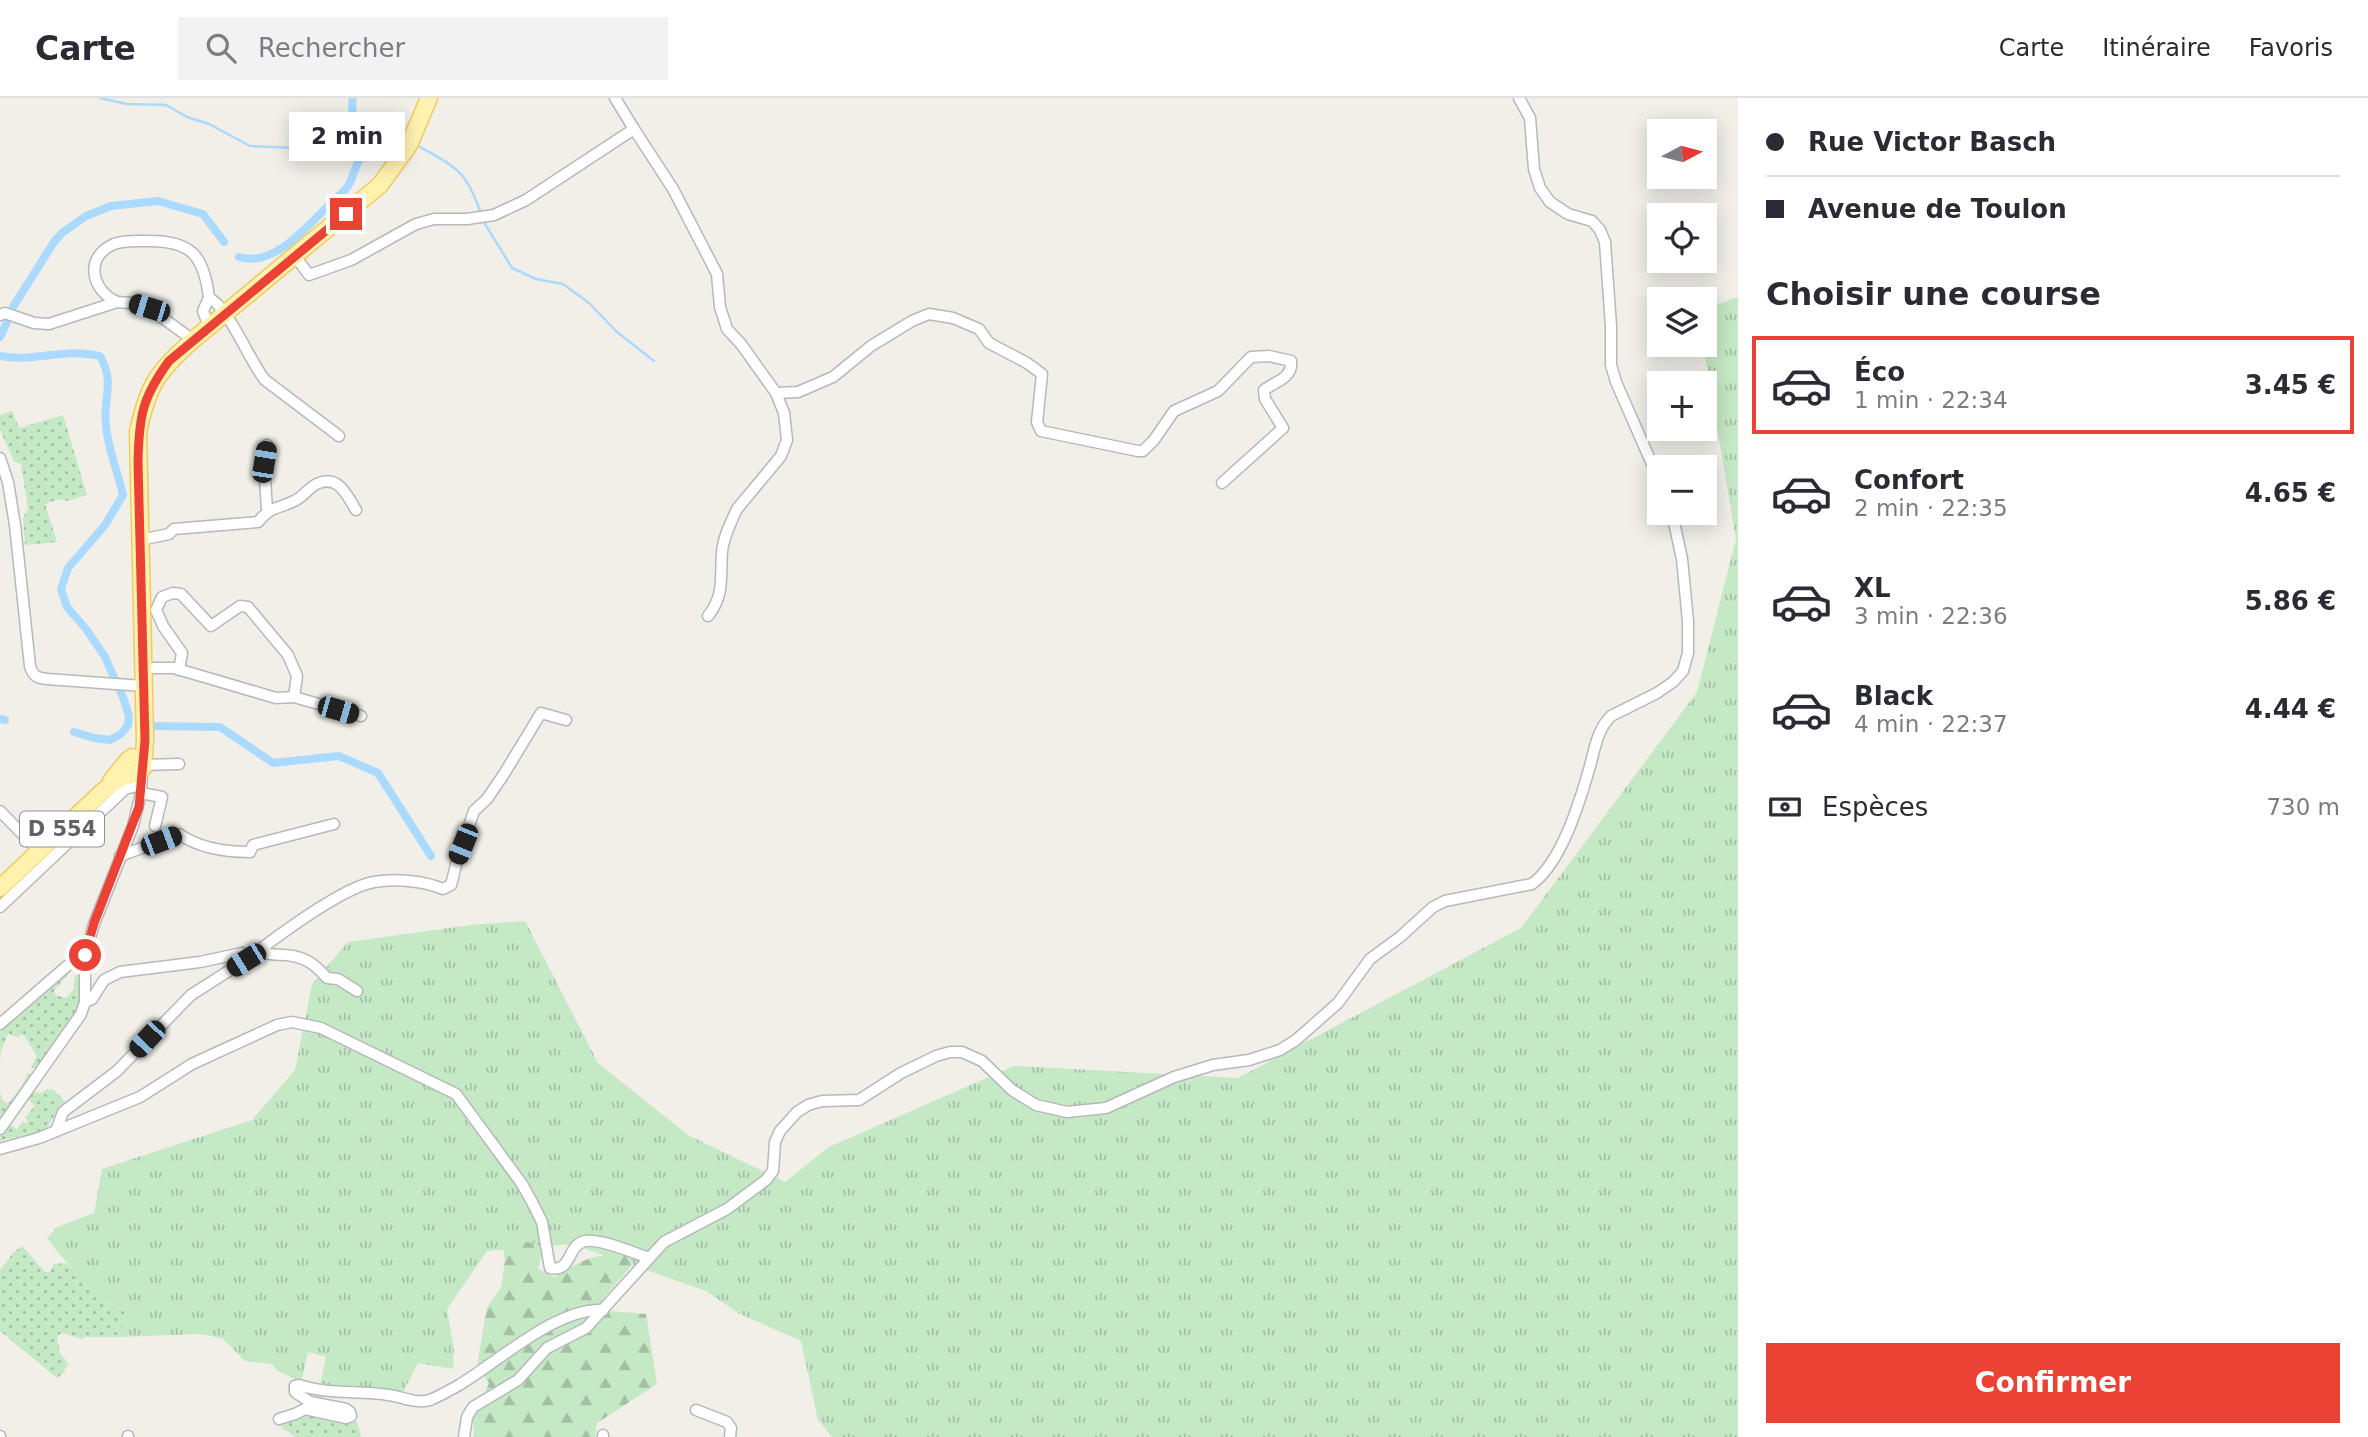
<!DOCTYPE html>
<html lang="fr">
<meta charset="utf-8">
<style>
:root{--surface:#fff;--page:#f2f2f3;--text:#2b2b33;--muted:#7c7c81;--line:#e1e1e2;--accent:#ea4335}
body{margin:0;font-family:"DejaVu Sans",sans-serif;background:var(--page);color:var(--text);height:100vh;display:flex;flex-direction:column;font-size:26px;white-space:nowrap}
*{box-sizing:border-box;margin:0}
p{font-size:23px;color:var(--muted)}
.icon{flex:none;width:38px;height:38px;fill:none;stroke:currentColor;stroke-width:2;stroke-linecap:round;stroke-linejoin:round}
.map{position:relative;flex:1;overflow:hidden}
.sheet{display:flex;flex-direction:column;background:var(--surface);width:630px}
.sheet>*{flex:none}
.hud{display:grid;align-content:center;height:154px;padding:0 28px;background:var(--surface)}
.needle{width:46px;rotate:83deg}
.fabs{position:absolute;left:1647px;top:21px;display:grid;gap:14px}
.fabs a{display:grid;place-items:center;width:70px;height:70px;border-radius:0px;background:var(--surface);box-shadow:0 4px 18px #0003;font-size:35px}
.end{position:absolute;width:32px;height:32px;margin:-16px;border:9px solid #ea4335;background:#fff;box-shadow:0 0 0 4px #fff}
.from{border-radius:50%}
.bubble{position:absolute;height:49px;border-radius:0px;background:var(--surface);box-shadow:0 4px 18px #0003;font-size:23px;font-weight:700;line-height:49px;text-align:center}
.car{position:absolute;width:21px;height:42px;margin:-21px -10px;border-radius:9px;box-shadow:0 0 5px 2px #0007;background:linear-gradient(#222 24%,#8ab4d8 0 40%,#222 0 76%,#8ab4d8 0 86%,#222 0)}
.hud b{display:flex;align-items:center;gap:24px;height:66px;font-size:26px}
.hud b+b{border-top:2px solid var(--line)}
.hud i{width:18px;height:18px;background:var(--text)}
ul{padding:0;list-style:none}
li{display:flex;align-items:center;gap:21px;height:98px;margin:0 14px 10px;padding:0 14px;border:4px solid transparent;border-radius:0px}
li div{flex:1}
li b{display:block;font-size:26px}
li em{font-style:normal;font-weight:700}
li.active{border-color:var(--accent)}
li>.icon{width:63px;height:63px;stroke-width:1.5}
h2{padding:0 28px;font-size:32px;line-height:84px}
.pay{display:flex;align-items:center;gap:18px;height:77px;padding:0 28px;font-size:26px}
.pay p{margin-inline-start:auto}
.cta{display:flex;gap:14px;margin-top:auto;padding:14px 28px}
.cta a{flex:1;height:80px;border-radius:0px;background:var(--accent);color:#fff;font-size:28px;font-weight:700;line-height:80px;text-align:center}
header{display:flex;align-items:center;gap:42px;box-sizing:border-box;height:98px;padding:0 35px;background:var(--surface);border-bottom:2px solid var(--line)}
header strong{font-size:33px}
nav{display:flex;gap:38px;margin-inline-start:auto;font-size:24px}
.search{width:490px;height:63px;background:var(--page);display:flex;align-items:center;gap:18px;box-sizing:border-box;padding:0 24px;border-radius:0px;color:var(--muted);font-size:26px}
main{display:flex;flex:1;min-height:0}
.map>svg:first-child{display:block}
.grass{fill:url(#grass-tufts)}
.forest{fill:url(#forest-firs)}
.park{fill:url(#park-dots)}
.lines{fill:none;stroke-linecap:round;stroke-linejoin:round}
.stream{stroke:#aadaff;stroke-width:2.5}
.canal{stroke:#aadaff;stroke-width:8}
.street-casing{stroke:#b5b8bc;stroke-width:13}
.primary-casing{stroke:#f2c960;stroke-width:19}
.street{stroke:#fff;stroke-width:10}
.primary{stroke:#fff2af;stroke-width:16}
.route{stroke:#ea4335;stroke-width:9}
.labels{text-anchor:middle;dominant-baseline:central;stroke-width:5;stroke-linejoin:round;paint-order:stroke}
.shield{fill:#fff;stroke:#8f9295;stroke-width:2}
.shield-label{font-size:21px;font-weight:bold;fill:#5f6368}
</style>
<header>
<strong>Carte</strong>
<div class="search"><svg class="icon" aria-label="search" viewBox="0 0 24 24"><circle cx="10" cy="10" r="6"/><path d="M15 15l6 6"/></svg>Rechercher</div>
<nav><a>Carte</a><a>Itinéraire</a><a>Favoris</a></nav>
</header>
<main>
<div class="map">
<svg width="1738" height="1339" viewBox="0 0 1738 1339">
<defs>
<pattern id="grass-tufts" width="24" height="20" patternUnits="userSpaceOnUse" patternTransform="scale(1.75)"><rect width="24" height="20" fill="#c5e8c5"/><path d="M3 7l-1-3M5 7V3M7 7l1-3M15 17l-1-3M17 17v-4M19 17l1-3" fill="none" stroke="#a3c0a4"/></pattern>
<pattern id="forest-firs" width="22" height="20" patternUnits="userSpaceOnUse" patternTransform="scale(1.75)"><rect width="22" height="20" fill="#c5e8c5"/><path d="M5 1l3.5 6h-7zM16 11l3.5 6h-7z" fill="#a3c0a4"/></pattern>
<pattern id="park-dots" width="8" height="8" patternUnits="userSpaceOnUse" patternTransform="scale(1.75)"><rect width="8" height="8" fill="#c5e8c5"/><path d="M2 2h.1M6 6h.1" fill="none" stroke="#a3c0a4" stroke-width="1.8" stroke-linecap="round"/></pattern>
</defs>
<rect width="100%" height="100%" fill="#f1efe8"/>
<path class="grass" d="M1738 199V1339H832L818 1322 801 1243 738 1215 706 1193 572 1146 487 1153 447 1211 454 1251 453 1271 418 1265 402 1296 320 1288 326 1259 308 1254 301 1284 278 1273 272 1266 245 1263 222 1240 199 1236 119 1239 126 1214C95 1197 69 1169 47 1140L57 1129 94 1115 102 1071 252 1022 295 972 312 886 348 844 471 827 525 823 598 965 688 1037 785 1084 829 1049 1014 968 1238 980 1521 830 1697 594 1736 441 1703 247 1705 211Z"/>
<path class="forest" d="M508 1137 517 1142 544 1148 538 1171 555 1179C581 1162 596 1154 628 1157L632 1167 603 1201 610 1213 646 1216 657 1286 597 1325 595 1339H474L473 1320 489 1285 477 1268 487 1209 501 1190 505 1162 502 1144Z"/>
<g class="park">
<polygon points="12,313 19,330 63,317 87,397 68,403 59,401 45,406 57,444 25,447 23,420 28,411 21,366 14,363 0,332 0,317"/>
<polygon points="73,870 54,893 55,897 66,900 74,891 75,878 79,876 81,905 78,913 36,971 31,969 37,958 23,936 18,939 8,936 1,953 0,963 0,933"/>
<polygon points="28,975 33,976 0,1023 0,993 2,1002 8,1006 21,989"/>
<polygon points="47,991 54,992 65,1004 59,1009 46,1032 0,1043 0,1039 9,1026 17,1031 23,1023 26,1025 28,1023 25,1020 35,1007 27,1001 32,994 41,995"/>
<polygon points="22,1148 45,1174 50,1174 54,1166 66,1165 113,1207 126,1214 119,1239 84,1239 82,1241 61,1235 57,1239 60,1255 69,1267 64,1271 66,1273 57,1280 0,1233 0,1172 14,1154"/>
<polygon points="305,1313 327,1320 357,1324 361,1339 295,1339 281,1329 282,1321"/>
</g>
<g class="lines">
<g class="stream">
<polyline points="100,0 127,6 166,7 187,19 209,26 250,48 298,50 312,59 317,59 339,43 359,38 368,29 376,26 399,34"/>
<path d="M420 49C456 69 466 73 480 113"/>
<polyline points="485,126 512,170 536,181 563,186 589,205 617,234 654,263"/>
</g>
<g class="canal">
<path d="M239 159C273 169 304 132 325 111 332 104 342 96 348 88 354 79 354 69 361 59 361 40 349 17 353 0"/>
<polyline points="13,209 54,144 62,135 86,118 111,108 158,103 203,116 224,144"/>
<polyline points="0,239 7,224"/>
<path d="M0 258C33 265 65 249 100 258 116 286 102 301 106 328 108 351 118 375 123 397L105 427 68 470 61 491 67 509 86 531 105 559 124 602 129 618 128 627 121 636 110 642 94 640 74 634"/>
<polyline points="0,621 5,622"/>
<polyline points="150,628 220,629 273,665 339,658 378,675 431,758"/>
</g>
<g class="street-casing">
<g id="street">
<polyline points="615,0 634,31"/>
<polyline points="1519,0 1530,20 1534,71 1540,90 1550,104 1568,116 1592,123 1600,132 1605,144 1611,228 1611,267 1616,284 1659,382"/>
<path d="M295 158 309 177 351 162 416 126 434 121H467L494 117 526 102 634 31 673 91 717 176 720 209 727 231 741 246 776 295 784 315 787 342 781 358 737 411C731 424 723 440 722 454 720 478 725 497 708 518"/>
<path d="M209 200C228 208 250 264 265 282L339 338"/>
<path d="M117 204C91 192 84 159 114 146 124 142 136 143 146 143 191 142 204 157 209 200"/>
<polyline points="0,217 5,215 34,225 49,226 117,204 131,205 149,210 193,242"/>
<polyline points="209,229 203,213 209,200"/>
<path d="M776 295 798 294 833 279 871 248 912 223 929 216 953 220 979 231 989 245 1027 265 1042 276 1037 324 1041 333 1138 353H1143L1154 342 1174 313 1218 293 1251 259 1269 258 1291 263C1293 280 1276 283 1264 292L1265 301 1283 330 1222 385"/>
<path d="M0 360 8 384 15 427 30 568C33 578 37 580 47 581L143 588"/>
<polyline points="267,412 264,364 267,347"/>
<path d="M140 442 169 436 174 431 258 424C271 407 280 411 296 402 304 398 311 387 319 385 339 377 348 399 356 412"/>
<polyline points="142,570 174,570 276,600 294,599 361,618"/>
<polyline points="179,572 182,555 163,528 156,512 162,499 173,495 181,496 211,528 240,508 248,509 288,557 297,578 294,599"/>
<polyline points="143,667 179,666"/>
<polyline points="141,695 162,699 155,728"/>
<polyline points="0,713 39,753"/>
<path d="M120 758 179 736C199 750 226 754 250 754L253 747 334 726"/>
<polyline points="0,809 125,691 141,687"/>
<path d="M259 853C273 859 279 855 293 858 309 861 317 869 327 880L338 881 357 893"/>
<path d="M85 904 92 901 104 882 120 874 200 864 242 855 249 860C276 839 343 789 374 784 395 780 424 783 443 791L451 787 457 763 474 713 487 701 504 676 541 615 566 622"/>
<polyline points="0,926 67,868 85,857"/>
<polyline points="0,1031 81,916 85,904 85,857 94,826 133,728 141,695 142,673"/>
<polyline points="56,1033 63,1014 117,973 191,897 249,860"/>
<path d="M0 1051 39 1040 140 999 192 966 277 927 292 924 321 930 456 996 522 1086 532 1104 542 1124 550 1170C572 1175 567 1147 585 1143 600 1140 634 1155 649 1160"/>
<path d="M295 1288 299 1287C329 1297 359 1292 389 1297 403 1299 416 1306 430 1302 440 1298 450 1292 459 1287 498 1264 557 1209 603 1212"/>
<polyline points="696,1312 727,1324 731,1330 730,1339"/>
<polyline points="279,1321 295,1316 305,1311 346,1320 351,1318 350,1314 346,1311 310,1304 295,1294 295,1288"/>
<polyline points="0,1338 0,1339"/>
<polyline points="128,1339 128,1338"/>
<path d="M464 1339 467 1319 473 1309 518 1282 547 1250 586 1230 664 1144 727 1111 766 1082 773 1073 775 1044 780 1033 797 1014 808 1007 822 1003 859 1002 901 975 936 958 950 954H962L982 963 1012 992 1036 1007 1067 1014 1106 1010 1174 979 1213 967 1249 962 1280 952 1296 942 1338 905 1370 861 1400 839 1433 809 1445 803 1532 786C1562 764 1580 703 1590 668 1595 650 1597 632 1611 618L1657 595 1673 584 1683 573 1688 555V523L1682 461 1672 415"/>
<polyline points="603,1339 603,1337"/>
</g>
</g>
<g class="primary-casing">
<g id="primary">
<polyline points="111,683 128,662 132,659"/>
<path d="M0 790 101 695C115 683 120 678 138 676L143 670 145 642 138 334C148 287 157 274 193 242L380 87 409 47 429 0"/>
</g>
</g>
<use href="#street" class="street"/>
<use href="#primary" class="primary"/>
</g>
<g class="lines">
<path class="route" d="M85 857 94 825 139 709 145 642 138 364C139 318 142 300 169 263L346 116"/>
</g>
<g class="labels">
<rect class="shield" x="20" y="713.5" width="84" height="35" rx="5"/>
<g class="shield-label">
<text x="62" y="731">D 554</text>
</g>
</g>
</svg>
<div class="fabs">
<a><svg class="needle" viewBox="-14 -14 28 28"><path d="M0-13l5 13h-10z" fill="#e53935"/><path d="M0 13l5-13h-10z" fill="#7c7c81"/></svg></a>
<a><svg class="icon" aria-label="locate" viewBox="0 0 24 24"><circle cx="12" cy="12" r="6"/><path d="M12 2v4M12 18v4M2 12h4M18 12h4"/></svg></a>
<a><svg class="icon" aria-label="layers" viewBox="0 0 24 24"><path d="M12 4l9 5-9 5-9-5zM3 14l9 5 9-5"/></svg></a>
<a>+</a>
<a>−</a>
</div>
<i class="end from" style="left:85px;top:857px"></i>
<i class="end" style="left:346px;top:116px"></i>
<div class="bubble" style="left:289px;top:14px;width:116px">2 min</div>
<i class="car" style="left:149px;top:210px;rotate:287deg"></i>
<i class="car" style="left:264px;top:364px;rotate:9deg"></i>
<i class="car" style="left:338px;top:612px;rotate:106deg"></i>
<i class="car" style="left:161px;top:743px;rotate:69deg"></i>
<i class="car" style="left:463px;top:746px;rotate:202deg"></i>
<i class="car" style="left:246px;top:862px;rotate:238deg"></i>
<i class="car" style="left:147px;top:941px;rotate:223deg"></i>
</div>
<section class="sheet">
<div class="hud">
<b><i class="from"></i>Rue Victor Basch</b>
<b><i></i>Avenue de Toulon</b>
</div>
<h2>Choisir une course</h2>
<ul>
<li class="active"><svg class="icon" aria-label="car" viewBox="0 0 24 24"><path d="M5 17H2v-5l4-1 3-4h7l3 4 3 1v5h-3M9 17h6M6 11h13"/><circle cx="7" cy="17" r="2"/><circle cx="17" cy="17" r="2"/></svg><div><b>Éco</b><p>1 min · 22:34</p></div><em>3.45 €</em></li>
<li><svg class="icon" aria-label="car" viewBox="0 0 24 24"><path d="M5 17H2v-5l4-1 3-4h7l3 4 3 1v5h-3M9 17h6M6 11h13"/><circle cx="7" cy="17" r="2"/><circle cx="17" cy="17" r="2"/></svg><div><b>Confort</b><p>2 min · 22:35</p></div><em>4.65 €</em></li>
<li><svg class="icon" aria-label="car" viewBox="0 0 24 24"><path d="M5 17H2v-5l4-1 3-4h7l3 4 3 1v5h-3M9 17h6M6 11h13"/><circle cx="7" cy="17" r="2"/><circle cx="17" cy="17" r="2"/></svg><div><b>XL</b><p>3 min · 22:36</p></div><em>5.86 €</em></li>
<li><svg class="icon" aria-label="car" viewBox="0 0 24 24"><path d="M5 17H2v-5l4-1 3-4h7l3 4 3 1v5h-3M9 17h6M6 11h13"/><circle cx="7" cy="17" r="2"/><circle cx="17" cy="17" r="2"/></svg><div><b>Black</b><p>4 min · 22:37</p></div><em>4.44 €</em></li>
</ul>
<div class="pay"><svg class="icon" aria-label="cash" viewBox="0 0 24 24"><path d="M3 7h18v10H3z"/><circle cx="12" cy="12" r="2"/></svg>Espèces<p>730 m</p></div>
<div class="cta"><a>Confirmer</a></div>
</section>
</main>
